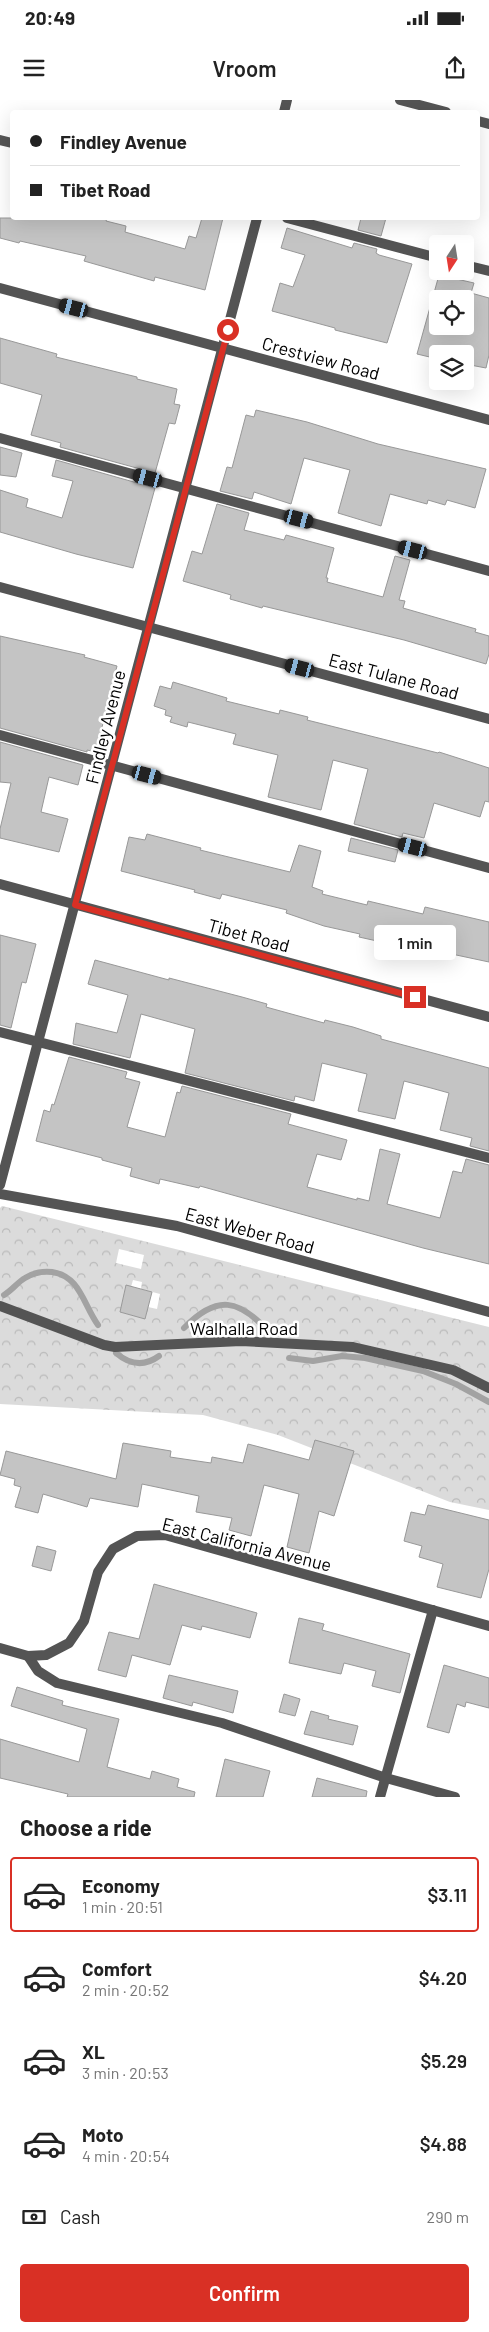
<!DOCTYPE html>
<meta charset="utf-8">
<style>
:root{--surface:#fff;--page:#f2f2f2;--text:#222;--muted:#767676;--line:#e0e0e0;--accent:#d93025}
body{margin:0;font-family:Barlow,sans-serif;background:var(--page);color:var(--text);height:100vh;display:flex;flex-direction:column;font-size:19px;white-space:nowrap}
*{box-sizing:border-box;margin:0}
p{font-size:16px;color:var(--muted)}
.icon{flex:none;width:28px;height:28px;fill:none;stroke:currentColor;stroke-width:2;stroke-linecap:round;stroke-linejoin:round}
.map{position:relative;height:1697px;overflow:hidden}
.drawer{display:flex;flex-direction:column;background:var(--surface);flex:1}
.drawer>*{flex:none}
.guide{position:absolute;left:10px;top:10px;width:470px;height:110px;border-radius:5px;box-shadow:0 5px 20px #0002;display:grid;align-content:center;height:110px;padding:0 20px;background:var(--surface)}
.needle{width:32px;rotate:192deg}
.tools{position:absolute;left:429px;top:135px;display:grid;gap:10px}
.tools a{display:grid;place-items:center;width:45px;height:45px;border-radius:5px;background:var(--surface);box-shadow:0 5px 20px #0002;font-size:25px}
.end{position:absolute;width:22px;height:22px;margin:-11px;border:6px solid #d93025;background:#fff;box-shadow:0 0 0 2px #fff}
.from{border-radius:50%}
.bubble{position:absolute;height:35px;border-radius:5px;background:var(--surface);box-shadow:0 5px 20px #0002;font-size:16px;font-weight:600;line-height:35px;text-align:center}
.car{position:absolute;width:15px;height:30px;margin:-15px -8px;border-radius:6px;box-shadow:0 0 4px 1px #0007;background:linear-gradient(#222 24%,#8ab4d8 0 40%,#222 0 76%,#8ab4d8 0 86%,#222 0)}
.guide b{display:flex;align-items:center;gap:18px;height:48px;font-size:19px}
.guide b+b{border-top:1px solid var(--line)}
.guide i{width:12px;height:12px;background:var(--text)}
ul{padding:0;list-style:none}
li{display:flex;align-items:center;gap:15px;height:75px;margin:0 10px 8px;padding:0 10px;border:2px solid transparent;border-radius:5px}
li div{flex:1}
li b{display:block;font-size:19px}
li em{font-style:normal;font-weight:600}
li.on{border-color:var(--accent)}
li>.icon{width:45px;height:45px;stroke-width:1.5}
h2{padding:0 20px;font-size:22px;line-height:60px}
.pay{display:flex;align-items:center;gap:12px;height:55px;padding:0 20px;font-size:19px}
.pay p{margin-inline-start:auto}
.action{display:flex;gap:10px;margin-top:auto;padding:10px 20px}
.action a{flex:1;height:58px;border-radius:5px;background:var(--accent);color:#fff;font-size:20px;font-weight:600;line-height:58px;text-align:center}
.status{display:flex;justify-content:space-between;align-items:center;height:35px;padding:0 25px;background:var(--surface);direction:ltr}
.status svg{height:14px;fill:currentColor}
header{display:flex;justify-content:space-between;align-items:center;height:65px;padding:0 20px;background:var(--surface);font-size:22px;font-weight:600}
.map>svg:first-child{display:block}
.forest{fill:url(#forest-crowns);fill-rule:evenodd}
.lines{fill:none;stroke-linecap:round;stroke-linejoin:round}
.stream{stroke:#a2a2a2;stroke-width:6}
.building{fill:#c4c4c4;stroke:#989898;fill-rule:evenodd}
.service{stroke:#545454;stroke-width:10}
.minor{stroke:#545454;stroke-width:10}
.tertiary{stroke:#545454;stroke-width:10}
.route{stroke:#d93025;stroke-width:6}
.labels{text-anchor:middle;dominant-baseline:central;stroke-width:5;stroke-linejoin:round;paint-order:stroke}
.street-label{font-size:18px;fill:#000;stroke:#fff}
</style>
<div class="status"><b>20:49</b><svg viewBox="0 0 49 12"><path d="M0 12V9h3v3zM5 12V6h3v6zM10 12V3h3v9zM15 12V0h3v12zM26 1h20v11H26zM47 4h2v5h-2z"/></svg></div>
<header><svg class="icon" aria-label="menu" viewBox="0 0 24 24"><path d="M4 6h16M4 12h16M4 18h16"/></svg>Vroom<svg class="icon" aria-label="share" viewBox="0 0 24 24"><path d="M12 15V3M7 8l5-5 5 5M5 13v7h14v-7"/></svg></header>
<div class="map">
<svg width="489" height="1697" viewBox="0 0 489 1697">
<defs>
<pattern id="forest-crowns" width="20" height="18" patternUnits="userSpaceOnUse" patternTransform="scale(1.25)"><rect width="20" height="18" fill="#dbdbdb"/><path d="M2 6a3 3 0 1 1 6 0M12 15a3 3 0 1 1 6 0" fill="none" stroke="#bababa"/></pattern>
</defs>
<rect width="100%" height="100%" fill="#fff"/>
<path class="forest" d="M2 1106 489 1227V1410L450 1402 278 1335 203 1315 0 1304V1108ZM119 1149 144 1155 141 1169 116 1163ZM133 1180 142 1182 141 1189 160 1194 157 1209 148 1207 145 1219 120 1212 126 1186 131 1187Z"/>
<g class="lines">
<g class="stream">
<path d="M4 1195C12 1190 18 1182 25 1178 33 1173 43 1171 52 1172 80 1176 83 1204 98 1225"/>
<path d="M184 1228C217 1194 239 1199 269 1232"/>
<path d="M116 1253C130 1265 144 1267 159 1256"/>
<polyline points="289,1258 313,1261 342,1256 365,1258 423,1271 456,1284 489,1302"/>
</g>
</g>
<g class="building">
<polygon points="0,118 107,118 106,121 126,126 125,132 185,149 189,136 196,138 202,118 223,118 205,190 155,177 154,181 84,161 86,156 20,141 19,143 0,138"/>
<polygon points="361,118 386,118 381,136 358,130"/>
<polygon points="287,128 352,148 354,143 377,149 376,153 379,155 412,164 387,243 335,230 335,228 272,211 280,183 293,187 305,155 281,148"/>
<path d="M439 175 474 183 471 193 489 198V255L486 268 465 264V254H438V259L417 254ZM438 199H465V226H438Z"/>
<polygon points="0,238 57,254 56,257 137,277 137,279 177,289 174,304 180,305 175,324 169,323 155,373 60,347 61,343 31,335 42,295 0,283"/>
<polygon points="256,310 307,322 378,344 486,369 475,408 447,400 445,405 428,400 427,404 390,394 381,426 338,413 350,370 304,358 291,404 254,392 252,399 220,391 227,367 232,368 246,315 254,317"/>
<polygon points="0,347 22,353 16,377 0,375"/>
<polygon points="56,360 155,388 133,468 76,454 0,432 0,390 28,399 26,407 62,418 73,381 52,376"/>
<polygon points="217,404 249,413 244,430 284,440 286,435 334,448 326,478 328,478 327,482 383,497 395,456 410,460 399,500 405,501 403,508 476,529 475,532 489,536 489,554 486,564 404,540 263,506 262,508 230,499 231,495 183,481 192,451 202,454"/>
<polygon points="0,536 85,555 84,557 117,566 96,652 87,650 87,652 0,628"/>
<polygon points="173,582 227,598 226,601 279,614 280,610 308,617 307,620 438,653 439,652 489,668 489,702 485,701 480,717 434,703 424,738 403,733 402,737 354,724 368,669 333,660 321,710 268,697 278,655 233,644 236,634 188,622 187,627 170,622 172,617 165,615 166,610 154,606 160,586 171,589"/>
<polygon points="0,642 83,665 78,685 49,677 41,712 68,719 59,752 0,738 0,729 11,683 0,682"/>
<polygon points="147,734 201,748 200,750 290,772 299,745 321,751 312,787 323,791 322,794 367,805 368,801 423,814 425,807 489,822 489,862 386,840 386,843 359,837 360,834 324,826 286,813 287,810 222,794 220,799 194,792 195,790 121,771 129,737 145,740"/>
<polygon points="351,738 398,750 395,762 348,751"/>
<polygon points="0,835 36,844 26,883 22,882 11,928 0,925"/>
<polygon points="95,860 169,880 169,878 242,897 267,904 266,907 324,923 325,920 353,927 381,936 381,939 489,968 489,1051 470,1046 472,1038 440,1030 449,993 431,988 404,981 395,1019 358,1011 367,974 322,963 314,1001 295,996 294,1001 185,973 195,929 141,914 130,958 73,944 76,923 117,933 128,895 88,884"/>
<polygon points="69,957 127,972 125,978 140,982 127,1027 165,1037 177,992 180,993 182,986 291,1014 288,1024 347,1040 341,1060 317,1054 307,1087 357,1100 357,1098 369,1101 380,1049 400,1054 387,1104 440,1118 453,1071 462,1073 466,1059 489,1065 489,1164 423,1148 200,1086 199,1088 160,1079 159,1084 130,1076 132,1068 102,1060 102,1058 36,1041 44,1010 50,1012 52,1004 54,1005"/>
<polygon points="126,1185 152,1192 145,1219 120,1212"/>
<polygon points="315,1340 354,1351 334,1416 319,1411 309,1453 287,1447 299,1394 264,1385 251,1436 229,1430 232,1418 196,1412 199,1396 142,1384 138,1407 90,1398 87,1407 43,1394 38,1413 15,1407 21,1387 14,1385 15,1379 0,1375 6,1351 116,1379 123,1343 171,1351 170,1357 211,1363 212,1357 243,1363 248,1344 309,1360"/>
<polygon points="428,1405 489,1420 489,1469 481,1498 437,1487 443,1464 419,1457 422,1446 404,1441 411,1412 425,1415"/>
<polygon points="37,1446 56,1451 51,1471 32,1466"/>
<polygon points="154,1484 257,1513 250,1538 202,1526 201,1530 182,1525 170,1565 132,1555 126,1577 98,1570 109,1532 139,1539"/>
<polygon points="299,1518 324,1524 322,1530 410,1554 400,1593 372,1586 376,1571 344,1563 341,1574 289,1563"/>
<polygon points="444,1565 489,1578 489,1608 466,1602 465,1607 457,1604 449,1633 427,1627"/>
<polygon points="169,1575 238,1591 233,1613 193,1602 192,1606 163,1598"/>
<polygon points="17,1587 63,1601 62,1605 119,1619 107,1667 150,1679 152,1671 179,1679 177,1687 195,1692 194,1697 67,1697 68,1694 0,1678 0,1639 79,1662 87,1629 11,1606"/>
<polygon points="284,1594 300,1599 295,1616 279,1612"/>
<polygon points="311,1611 329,1616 328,1619 358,1626 353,1645 304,1634"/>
<polygon points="225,1659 270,1671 263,1697 216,1697"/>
<polygon points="317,1678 367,1691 366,1697 312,1697"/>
</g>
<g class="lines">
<g class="service">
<polyline points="0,40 12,43"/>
<polyline points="287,118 438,158"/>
<polyline points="465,165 489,171"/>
<polyline points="0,338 489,471"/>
<polyline points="0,635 489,768"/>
<polyline points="0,932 489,1058"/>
<polyline points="28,1556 38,1571 57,1583 222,1623 386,1678 455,1697"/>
<polyline points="380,1697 433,1510"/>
</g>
<g class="minor">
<polyline points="400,0 446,12"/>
<polyline points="284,12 287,0"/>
<polyline points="478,21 489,24"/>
<polyline points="0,188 489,320"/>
<polyline points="0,487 489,619"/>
<polyline points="0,784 489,917"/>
<polyline points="0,1085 257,118"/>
<polyline points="0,1206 104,1245 115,1247 241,1241 353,1247 453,1270 489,1288"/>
<polyline points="0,1548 28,1556 46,1555 69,1543 84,1521 98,1472 113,1449 137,1436 165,1435 489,1526"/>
</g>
<polyline class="tertiary" points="0,1094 177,1126 489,1212"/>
</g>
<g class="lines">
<polyline class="route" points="228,230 75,805 415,897"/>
</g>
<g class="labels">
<g class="street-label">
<text transform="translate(321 258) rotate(15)">Crestview Road</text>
<text transform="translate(394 576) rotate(15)">East Tulane Road</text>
<text transform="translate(105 627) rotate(-76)">Findley Avenue</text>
<text transform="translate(249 835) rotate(15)">Tibet Road</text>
<text transform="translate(250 1130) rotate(15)">East Weber Road</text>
<text x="244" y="1228">Walhalla Road</text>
<text transform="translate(247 1444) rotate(14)">East California Avenue</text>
</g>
</g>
</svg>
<div class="tools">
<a><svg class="needle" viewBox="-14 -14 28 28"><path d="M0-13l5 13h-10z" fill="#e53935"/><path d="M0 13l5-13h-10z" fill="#767676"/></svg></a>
<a><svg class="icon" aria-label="locate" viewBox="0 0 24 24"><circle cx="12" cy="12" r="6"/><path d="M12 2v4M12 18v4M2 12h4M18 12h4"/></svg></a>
<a><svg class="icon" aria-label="layers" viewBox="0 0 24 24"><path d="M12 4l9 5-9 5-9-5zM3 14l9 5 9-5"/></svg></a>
</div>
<i class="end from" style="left:228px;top:230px"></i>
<i class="end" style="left:415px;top:897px"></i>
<div class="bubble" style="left:374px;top:825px;width:82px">1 min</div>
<i class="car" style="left:74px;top:208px;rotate:285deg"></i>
<i class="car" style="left:148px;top:378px;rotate:285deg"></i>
<i class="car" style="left:299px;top:419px;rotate:105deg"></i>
<i class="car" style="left:413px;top:450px;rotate:285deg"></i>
<i class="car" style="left:300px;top:568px;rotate:285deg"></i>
<i class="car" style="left:147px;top:675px;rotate:105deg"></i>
<i class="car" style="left:413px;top:747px;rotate:285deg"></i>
<div class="guide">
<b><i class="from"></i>Findley Avenue</b>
<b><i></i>Tibet Road</b>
</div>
</div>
<section class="drawer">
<h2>Choose a ride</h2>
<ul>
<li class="on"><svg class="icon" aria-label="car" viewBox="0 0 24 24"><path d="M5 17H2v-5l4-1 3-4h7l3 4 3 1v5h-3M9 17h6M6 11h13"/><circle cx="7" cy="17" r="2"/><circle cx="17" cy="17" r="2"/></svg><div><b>Economy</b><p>1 min · 20:51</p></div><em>$3.11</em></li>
<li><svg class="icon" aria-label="car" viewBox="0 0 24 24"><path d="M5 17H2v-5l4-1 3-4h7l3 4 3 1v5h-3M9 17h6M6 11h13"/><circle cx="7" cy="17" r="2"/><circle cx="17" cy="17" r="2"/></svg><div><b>Comfort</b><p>2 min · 20:52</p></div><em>$4.20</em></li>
<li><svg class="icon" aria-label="car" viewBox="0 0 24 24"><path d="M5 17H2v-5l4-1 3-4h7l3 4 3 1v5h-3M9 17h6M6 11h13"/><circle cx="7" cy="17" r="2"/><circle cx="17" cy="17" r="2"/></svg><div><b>XL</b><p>3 min · 20:53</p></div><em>$5.29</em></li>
<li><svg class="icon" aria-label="car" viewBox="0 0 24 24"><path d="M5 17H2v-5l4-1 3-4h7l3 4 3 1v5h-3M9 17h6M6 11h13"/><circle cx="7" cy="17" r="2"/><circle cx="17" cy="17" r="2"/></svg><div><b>Moto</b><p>4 min · 20:54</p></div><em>$4.88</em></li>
</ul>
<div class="pay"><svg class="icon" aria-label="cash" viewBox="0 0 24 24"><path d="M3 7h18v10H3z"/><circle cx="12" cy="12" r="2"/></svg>Cash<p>290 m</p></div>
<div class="action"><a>Confirm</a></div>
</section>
